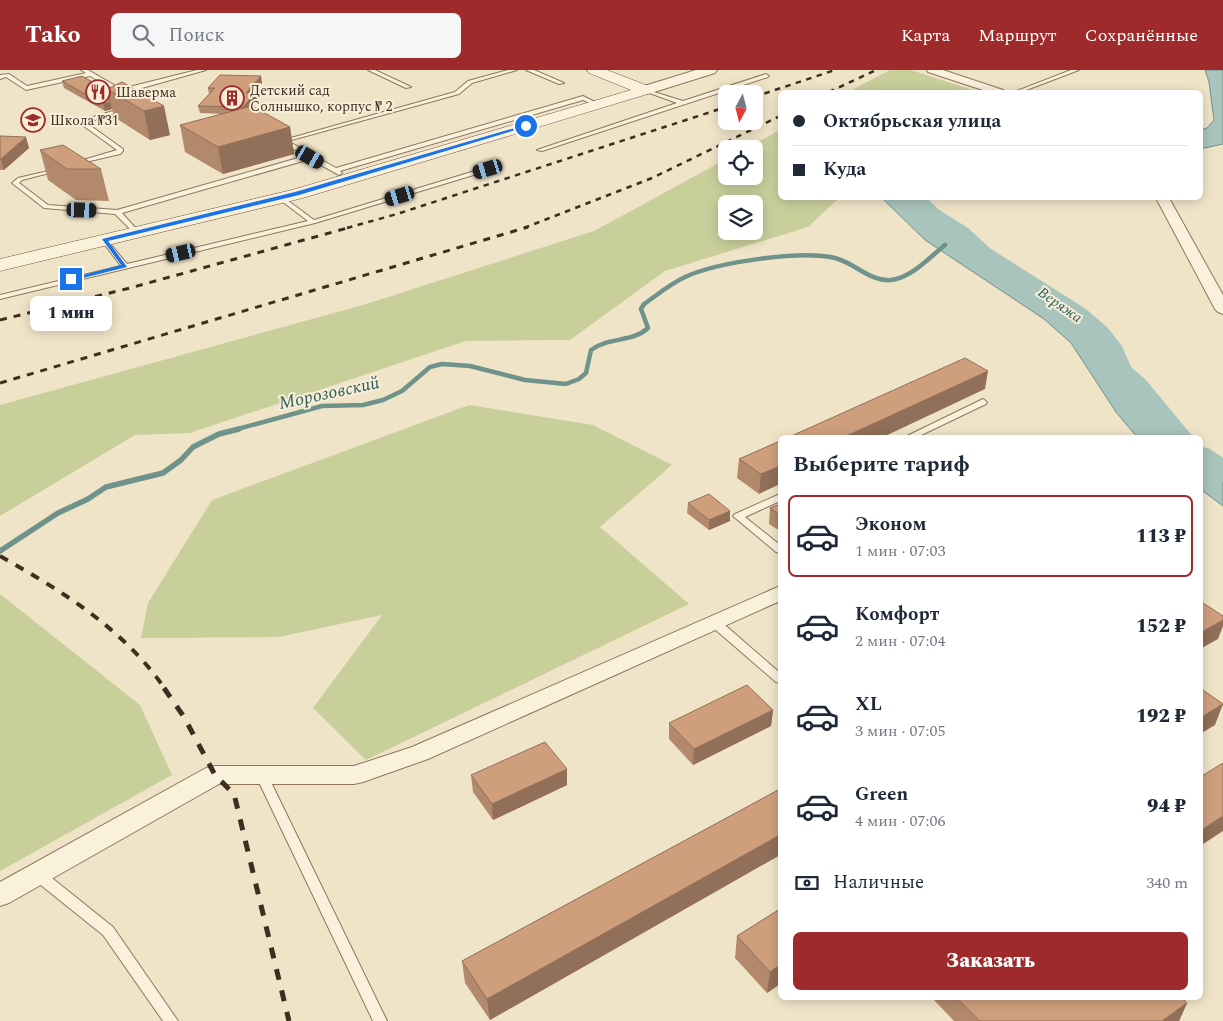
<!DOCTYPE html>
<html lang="ru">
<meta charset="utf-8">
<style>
:root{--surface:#fff;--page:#f6f6f7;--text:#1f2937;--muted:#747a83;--line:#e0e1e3;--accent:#9e2a2b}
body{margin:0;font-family:Spectral,serif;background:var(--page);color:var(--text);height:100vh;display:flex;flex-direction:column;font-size:19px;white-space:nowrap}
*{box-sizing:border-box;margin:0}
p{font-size:16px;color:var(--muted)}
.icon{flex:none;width:28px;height:28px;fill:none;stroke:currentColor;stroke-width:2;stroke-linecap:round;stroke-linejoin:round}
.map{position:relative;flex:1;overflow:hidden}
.details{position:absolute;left:778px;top:365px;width:425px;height:565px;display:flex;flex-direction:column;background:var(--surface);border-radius:8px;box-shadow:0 2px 12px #0003}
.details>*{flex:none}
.guide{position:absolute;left:778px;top:20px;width:425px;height:110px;border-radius:8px;box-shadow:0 2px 12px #0003;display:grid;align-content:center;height:110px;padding:0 15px;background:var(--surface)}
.needle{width:32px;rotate:187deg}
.fabs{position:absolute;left:718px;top:15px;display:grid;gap:10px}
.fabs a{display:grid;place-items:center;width:45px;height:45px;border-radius:8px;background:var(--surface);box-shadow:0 2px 12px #0003;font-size:25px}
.end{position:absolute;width:22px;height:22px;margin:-11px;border:6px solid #1a73e8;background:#fff;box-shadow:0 0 0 2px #fff}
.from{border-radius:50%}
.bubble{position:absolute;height:35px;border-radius:8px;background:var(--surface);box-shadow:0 2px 12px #0003;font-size:16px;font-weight:800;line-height:35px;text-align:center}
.car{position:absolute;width:15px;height:30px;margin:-15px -8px;border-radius:6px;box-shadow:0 0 4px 1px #0007;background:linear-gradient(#222 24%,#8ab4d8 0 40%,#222 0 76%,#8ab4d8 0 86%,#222 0)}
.guide b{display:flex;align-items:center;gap:18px;height:48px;font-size:19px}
.guide b+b{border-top:1px solid var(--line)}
.guide i{width:12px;height:12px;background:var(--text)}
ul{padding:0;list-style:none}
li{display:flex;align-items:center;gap:15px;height:82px;margin:0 10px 8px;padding:0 5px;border:2px solid transparent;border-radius:8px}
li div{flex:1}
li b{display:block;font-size:19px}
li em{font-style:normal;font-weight:800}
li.active{border-color:var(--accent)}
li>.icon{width:45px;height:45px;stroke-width:1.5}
h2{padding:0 15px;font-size:22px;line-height:60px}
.pay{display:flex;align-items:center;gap:12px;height:55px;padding:0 15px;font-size:19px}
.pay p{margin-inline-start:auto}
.cta{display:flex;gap:10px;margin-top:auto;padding:10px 15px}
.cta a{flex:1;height:58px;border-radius:8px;background:var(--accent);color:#fff;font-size:20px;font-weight:800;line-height:58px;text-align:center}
header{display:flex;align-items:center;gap:30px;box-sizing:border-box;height:70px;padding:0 25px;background:var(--accent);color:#fff}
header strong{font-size:24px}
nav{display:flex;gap:28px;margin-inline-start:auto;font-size:18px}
.search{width:350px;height:45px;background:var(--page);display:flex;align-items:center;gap:12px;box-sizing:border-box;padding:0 18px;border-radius:8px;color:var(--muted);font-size:19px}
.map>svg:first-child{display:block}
.green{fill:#c9cf9b;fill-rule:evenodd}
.water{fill:#a9c4bc;stroke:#6f938a}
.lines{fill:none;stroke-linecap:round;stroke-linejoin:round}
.stream-far1{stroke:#6f938a;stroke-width:4.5}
.stream{stroke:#6f938a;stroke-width:5.5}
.river{fill:#a9c4bc;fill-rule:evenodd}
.service-casing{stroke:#8d765c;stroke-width:2}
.minor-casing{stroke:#8d765c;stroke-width:2}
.tertiary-casing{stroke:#8d765c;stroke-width:2}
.secondary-casing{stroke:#6f573f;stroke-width:1}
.service{fill:#faf1dc;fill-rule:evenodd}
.minor{fill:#faf1dc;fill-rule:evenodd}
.tertiary{fill:#faf1dc;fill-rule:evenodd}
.secondary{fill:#faf1dc;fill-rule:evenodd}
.rail-far3{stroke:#3d2e20;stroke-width:2.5;stroke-dasharray:5.5 5.5;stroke-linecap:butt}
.rail-far2{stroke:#3d2e20;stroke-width:3;stroke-dasharray:7 7;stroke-linecap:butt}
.rail-far1{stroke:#3d2e20;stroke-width:4;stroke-dasharray:9 9;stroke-linecap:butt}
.rail{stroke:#3d2e20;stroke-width:5;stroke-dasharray:11 11;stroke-linecap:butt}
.wall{fill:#b2896c}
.shaded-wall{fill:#916f58}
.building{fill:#cf9f7d;stroke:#916f58}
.route{fill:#1a73e8}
.labels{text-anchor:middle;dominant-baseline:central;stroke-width:4;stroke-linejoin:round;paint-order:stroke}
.far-poi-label{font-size:14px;fill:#3d2e20;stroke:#f7eed8;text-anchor:start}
.far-water-label{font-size:15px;font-style:italic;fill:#2f5d5a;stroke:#f7eed8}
.water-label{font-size:18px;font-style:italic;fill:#2f5d5a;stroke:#f7eed8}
</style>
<header>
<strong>Tako</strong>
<div class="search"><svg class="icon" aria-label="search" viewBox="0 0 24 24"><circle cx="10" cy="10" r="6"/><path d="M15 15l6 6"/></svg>Поиск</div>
<nav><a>Карта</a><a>Маршрут</a><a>Сохранённые</a></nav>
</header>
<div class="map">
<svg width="1223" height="951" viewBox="0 0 1223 951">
<rect width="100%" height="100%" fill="#f0e4c8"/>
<g class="green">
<polygon points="890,0 911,0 978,22 848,22"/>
<path d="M780 60V128H839L808 157 665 201 570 270 466 271 190 363 135 365 0 446V335L363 235 594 161 726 89V106H754V79H745ZM726 134H754V161H726Z"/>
<polygon points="469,335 593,355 672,395 600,457 689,534 366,690 313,638 382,545 279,567 141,568 148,533 212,430"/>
<polygon points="0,524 140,635 172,705 0,801"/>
</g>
<g class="water">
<polygon points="1205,0 1223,0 1223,74 1200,79 1200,60 1207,58 1214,50 1209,12"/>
<polygon points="882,128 919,128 942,152 1005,198 1070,242 1111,273 1123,290 1126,310 1173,367 1137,367 1116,342 1071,273 1044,249 925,170"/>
<polygon points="1200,391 1223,407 1223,436 1200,419"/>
</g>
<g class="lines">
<path class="stream-far1" d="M234 360 322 336 363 335 383 330 402 321 430 297 442 294 470 296 525 310 566 314 579 309 586 303 591 280C611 266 632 273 648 258L641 239 644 234C657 225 670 214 685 207 718 192 801 180 835 188 855 193 870 212 891 210 911 208 930 187 945 175"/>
<polyline class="stream" points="0,481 58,443 88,429 106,417 163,403 181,390 193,377 219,364 239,359"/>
<g class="river">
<polygon points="905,128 927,128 938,139 968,158 991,179 1086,239 1108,258 1122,276 1131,297 1146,310 1194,368 1162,368 1126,322 1109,307 1096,277 1090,268 1068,249 975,189 952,168 922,149"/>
<polygon points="1200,376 1210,379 1223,388 1223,412 1212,409 1200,400"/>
</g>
<g class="service-casing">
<g id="service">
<polygon points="81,0 88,0 121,19 197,0 206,0 117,25 114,23 116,21 90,6 26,20 6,7 0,9 0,5 9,4 27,16 86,3"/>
<polygon points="368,0 375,0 411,17 406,18"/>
<polygon points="508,0 517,0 472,13 459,24 288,71 336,98 583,26 601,35 596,36 583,30 340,101 342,103 339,105 310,89 122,143 139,162 136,164 134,163 115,144 44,138 12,113 18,108 61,98 61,100 22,110 19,113 48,135 117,140 305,86 280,71 455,22 468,11"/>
<polygon points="526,0 534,0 564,13 559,14"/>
<polygon points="1071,0 1079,0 1021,22 1014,22"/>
<polygon points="766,4 769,6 768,7 542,81 537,80 677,33 644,21 644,19 683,31"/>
<polygon points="123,38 128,39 97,49 88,54 123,79 123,81 120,84 73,95 73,93 117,80 81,54 93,47"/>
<polygon points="488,97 491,99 490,100 315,153 0,229 0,225 121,196 102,171 102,169 106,169 127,194 308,151 279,129 279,127 283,127 314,150"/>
<polygon points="983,329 987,332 986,334 915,368 903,368"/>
<polygon points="780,424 780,431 745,447 780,475 780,483 776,482 733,446 735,444"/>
<polygon points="714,548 718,549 780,603 780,613 776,612 710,555 709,552 710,549"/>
<polygon points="262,701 266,703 268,706 387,951 373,951 256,706 258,703"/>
<polygon points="37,799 42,800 113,857 178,951 163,951 103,865 32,808 30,804 32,800"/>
</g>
</g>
<g class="minor-casing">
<g id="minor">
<polygon points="927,0 943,0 1003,20 1005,22 989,22 928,2"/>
<polygon points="1156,128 1169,128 1223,225 1223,244 1218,242 1215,239"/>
<polygon points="780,516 780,531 428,689 363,712 354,714 219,714 9,833 0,836 0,812 206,698 215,696 354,696 412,677"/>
</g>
</g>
<g class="tertiary-casing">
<polygon id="tertiary" points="696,0 717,0 715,3 651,23 646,24 639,20 641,17"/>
</g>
<g class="secondary-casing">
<polygon id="secondary" points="587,0 607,0 651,17 654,20 651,23 303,128 0,201 0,189 292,120 631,20 589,3"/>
</g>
<use href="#service" class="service"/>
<use href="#minor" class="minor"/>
<use href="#tertiary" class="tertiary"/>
<use href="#secondary" class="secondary"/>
<g class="rail-far3">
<polyline points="829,22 876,0"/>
<polyline points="754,27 835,0"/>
<polyline points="347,158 397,144 726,37"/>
<polyline points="524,158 652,108 780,46"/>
</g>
<g class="rail-far2">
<polyline points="0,250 130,218 351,157"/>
<polyline points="0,313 528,157"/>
</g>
<path class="rail-far1" d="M0 486C62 521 124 559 165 619"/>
<polyline class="rail" points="164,618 184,647 215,705 234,724 289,951"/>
</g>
<g class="wall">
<polygon points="62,11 108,21 107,19 122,12 170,65 150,70 114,47 112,39 105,41 64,18"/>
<polygon points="262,13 254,23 255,23 257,30 251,37 290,57 294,84 223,104 185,82 180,55 223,44 200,43 198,36 209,24 208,18"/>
<polygon points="0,66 29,78 4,100 0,100"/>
<polygon points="40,80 101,99 109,131 76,130 48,110"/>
<polygon points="780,371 759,424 737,408 739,389"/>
<polygon points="688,433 730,451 709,460 687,443"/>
<polygon points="780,434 780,461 769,454 770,438"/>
<polygon points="773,640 771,656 693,695 669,669 669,653"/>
<polygon points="471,705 567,715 493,750 473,722"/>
<polygon points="780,719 780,785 490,950 465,913 462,891"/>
<polygon points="780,839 780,914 767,923 735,888 737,866"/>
<polygon points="932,928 1182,928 1187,933 1179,951 954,951"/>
</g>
<g class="shaded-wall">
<polygon points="261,6 262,13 247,30 246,23"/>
<polygon points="255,23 257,30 245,44 243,37"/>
<polygon points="110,32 112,39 105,41 103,34"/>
<polygon points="164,36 170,65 150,70 144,41"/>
<polygon points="290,57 294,84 223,104 218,77"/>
<polygon points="26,67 29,78 4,100 1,89"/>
<polygon points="988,301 985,319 881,368 842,368"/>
<polygon points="780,396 780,414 759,424 761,404"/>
<polygon points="730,441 730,451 709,460 709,450"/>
<polygon points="1223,550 1223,556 1218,569 1200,579 1200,563"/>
<polygon points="1223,634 1215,655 1200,664 1200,648"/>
<polygon points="773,640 771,656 693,695 694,679"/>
<polygon points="567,699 567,715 493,750 492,734"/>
<polygon points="1223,746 1223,761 1200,776 1200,761"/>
<polygon points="780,765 780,785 490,950 487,929"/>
<polygon points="780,895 780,914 767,923 770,902"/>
<polygon points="1187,933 1179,951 1162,951"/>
</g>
<g class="building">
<polygon points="220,5 261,6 246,23 255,23 243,37 198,36 215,18 208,18"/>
<polygon points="82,6 108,21 110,32 103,34 62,11"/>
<polygon points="122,12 164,36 144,41 107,19"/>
<polygon points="252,36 290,57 218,77 180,55"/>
<polygon points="0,66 26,67 1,89 0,89"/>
<polygon points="63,75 101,99 67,99 40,80"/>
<polygon points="965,288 988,301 842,368 787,368"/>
<polygon points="780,371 780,396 761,404 739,389"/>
<polygon points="709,424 730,441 709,450 688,433"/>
<polygon points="780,434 780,445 770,438"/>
<polygon points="1200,531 1223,546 1223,550 1200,563"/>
<polygon points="747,615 773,640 694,679 669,653"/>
<polygon points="1200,618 1223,634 1200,648"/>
<polygon points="545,672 567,699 492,734 471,705"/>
<polygon points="1223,693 1223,746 1200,761 1200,707"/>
<polygon points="780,719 780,765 487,929 462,891"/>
<polygon points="780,839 780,895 770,902 737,866"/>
<polygon points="957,928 1182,928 1187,933 1162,951 980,951"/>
</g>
<polygon class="route" points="525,55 529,56 299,125 108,171 127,197 71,211 68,209 121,195 102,169 295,122"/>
<defs>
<g id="restaurant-ring" transform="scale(1.25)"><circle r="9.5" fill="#f7eed8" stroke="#9e2a2b" stroke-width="1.5"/><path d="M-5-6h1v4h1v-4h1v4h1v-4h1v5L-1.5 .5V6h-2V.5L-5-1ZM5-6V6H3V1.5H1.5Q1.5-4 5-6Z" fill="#9e2a2b"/></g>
<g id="building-ring" transform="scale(1.25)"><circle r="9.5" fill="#f7eed8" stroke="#9e2a2b" stroke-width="1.5"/><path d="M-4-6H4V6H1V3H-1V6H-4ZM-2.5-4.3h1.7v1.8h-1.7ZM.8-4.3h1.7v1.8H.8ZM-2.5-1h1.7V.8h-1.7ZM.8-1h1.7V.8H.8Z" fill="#9e2a2b"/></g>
<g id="school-ring" transform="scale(1.25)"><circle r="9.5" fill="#f7eed8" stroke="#9e2a2b" stroke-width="1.5"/><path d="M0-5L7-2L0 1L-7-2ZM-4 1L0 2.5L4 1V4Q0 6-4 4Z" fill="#9e2a2b"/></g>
</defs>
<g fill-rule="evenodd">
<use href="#restaurant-ring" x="98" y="22"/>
<use href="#building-ring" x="232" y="28"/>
<use href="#school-ring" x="33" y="50"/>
</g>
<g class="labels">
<g class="far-poi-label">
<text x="250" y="20">Детский сад<tspan x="250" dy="16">Солнышко, корпус № 2</tspan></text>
<text x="116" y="22">Шаверма</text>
<text x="50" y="50">Школа №31</text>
</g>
<g class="far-water-label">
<text transform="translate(1060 235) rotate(35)">Веряжа</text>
</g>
<g class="water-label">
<text transform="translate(329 323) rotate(-12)">Морозовский</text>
</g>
</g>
</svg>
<div class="fabs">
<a><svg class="needle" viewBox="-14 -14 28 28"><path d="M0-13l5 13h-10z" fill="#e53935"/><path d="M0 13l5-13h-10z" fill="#747a83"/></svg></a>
<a><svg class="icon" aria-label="locate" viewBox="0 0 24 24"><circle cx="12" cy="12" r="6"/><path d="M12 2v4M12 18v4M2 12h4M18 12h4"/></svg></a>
<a><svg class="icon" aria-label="layers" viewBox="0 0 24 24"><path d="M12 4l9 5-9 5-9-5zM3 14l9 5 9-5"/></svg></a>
</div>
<i class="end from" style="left:526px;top:56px"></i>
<i class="end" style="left:71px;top:209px"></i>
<div class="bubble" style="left:30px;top:226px;width:82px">1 мин</div>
<i class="car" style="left:310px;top:87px;rotate:120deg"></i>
<i class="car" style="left:488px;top:99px;rotate:253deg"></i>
<i class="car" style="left:400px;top:126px;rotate:253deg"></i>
<i class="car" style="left:82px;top:140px;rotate:92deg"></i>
<i class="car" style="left:181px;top:183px;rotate:257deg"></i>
<div class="guide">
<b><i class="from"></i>Октябрьская улица</b>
<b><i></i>Куда</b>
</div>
<section class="details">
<h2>Выберите тариф</h2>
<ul>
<li class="active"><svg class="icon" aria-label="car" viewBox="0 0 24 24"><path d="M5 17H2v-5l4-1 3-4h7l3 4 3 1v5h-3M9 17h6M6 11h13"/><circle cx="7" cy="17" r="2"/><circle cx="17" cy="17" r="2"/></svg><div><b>Эконом</b><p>1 мин · 07:03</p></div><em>113 ₽</em></li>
<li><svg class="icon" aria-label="car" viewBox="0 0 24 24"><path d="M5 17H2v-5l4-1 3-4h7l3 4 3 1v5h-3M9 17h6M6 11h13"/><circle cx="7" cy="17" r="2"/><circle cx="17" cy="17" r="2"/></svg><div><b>Комфорт</b><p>2 мин · 07:04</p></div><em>152 ₽</em></li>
<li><svg class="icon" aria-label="car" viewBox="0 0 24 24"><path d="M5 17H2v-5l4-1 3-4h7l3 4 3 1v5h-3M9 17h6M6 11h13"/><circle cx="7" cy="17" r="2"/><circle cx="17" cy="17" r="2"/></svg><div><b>XL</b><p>3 мин · 07:05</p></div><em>192 ₽</em></li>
<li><svg class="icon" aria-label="car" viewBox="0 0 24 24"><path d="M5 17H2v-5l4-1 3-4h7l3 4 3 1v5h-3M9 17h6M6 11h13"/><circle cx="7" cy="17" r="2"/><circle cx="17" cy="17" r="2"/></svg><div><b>Green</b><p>4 мин · 07:06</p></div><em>94 ₽</em></li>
</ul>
<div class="pay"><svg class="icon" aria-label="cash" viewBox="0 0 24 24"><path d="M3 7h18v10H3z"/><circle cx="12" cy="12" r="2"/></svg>Наличные<p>340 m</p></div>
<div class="cta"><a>Заказать</a></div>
</section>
</div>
